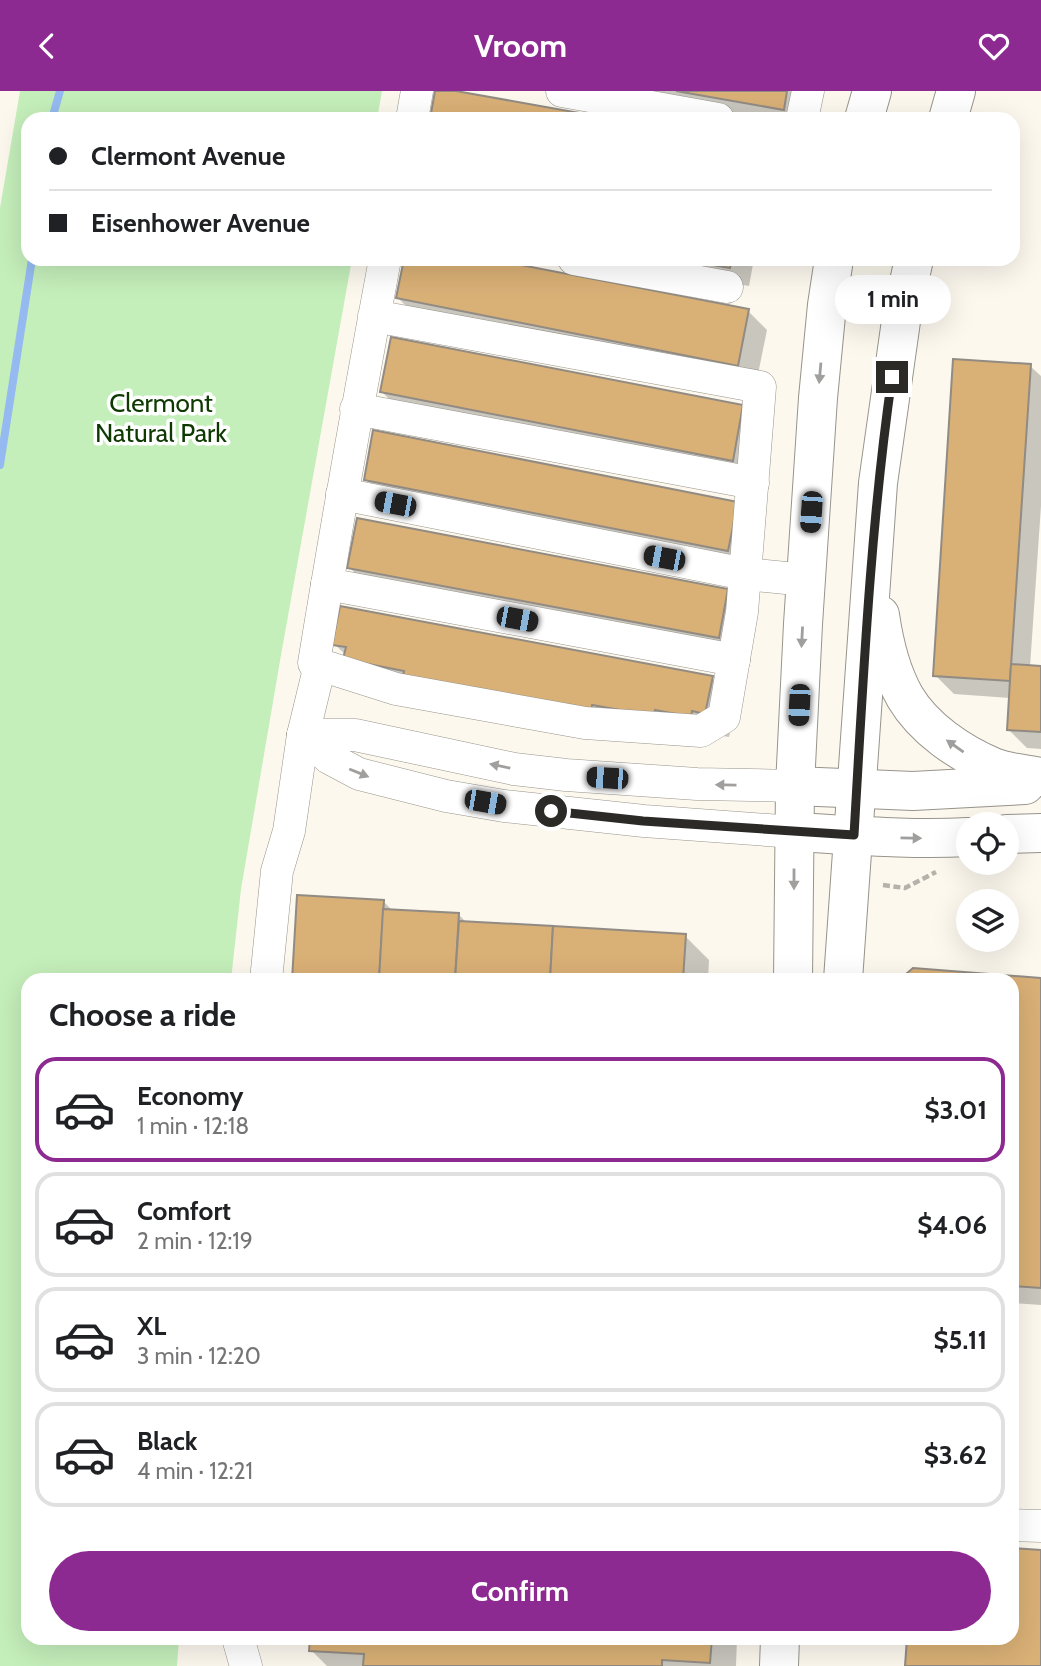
<!DOCTYPE html>
<meta charset="utf-8">
<style>
:root{--surface:#fff;--page:#f6f6f6;--text:#202124;--muted:#757577;--line:#e0e0e0;--accent:#8d2a92}
body{margin:0;font-family:Cabin,sans-serif;background:var(--page);color:var(--text);height:100vh;display:flex;flex-direction:column;font-size:26px;white-space:nowrap}
*{box-sizing:border-box;margin:0}
p{font-size:23px;color:var(--muted)}
.icon{flex:none;width:38px;height:38px;fill:none;stroke:currentColor;stroke-width:2;stroke-linecap:round;stroke-linejoin:round}
.map{position:relative;flex:1;overflow:hidden}
.panel{position:absolute;left:21px;top:882px;width:998px;height:672px;display:flex;flex-direction:column;background:var(--surface);border-radius:21px;box-shadow:0 7px 28px #0002}
.panel>*{flex:none}
.hud{position:absolute;left:21px;top:21px;width:999px;height:154px;border-radius:21px;box-shadow:0 7px 28px #0002;display:grid;align-content:center;height:154px;padding:0 28px;background:var(--surface)}
.controls{position:absolute;left:956px;top:721px;display:grid;gap:14px}
.controls a{display:grid;place-items:center;width:63px;height:63px;border-radius:50%;background:var(--surface);box-shadow:0 7px 28px #0002;font-size:35px}
.end{position:absolute;width:32px;height:32px;margin:-16px;border:9px solid #2c2a27;background:#fff;box-shadow:0 0 0 4px #fff}
.from{border-radius:50%}
.bubble{position:absolute;height:49px;border-radius:24px;background:var(--surface);box-shadow:0 7px 28px #0002;font-size:23px;font-weight:700;line-height:49px;text-align:center}
.car{position:absolute;width:21px;height:42px;margin:-21px -10px;border-radius:9px;box-shadow:0 0 5px 2px #0007;background:linear-gradient(#222 24%,#8ab4d8 0 40%,#222 0 76%,#8ab4d8 0 86%,#222 0)}
.hud b{display:flex;align-items:center;gap:24px;height:66px;font-size:26px}
.hud b+b{border-top:2px solid var(--line)}
.hud i{width:18px;height:18px;background:var(--text)}
ul{padding:0;list-style:none}
li{display:flex;align-items:center;gap:21px;height:105px;margin:0 14px 10px;padding:0 14px;border:4px solid var(--line);border-radius:21px}
li div{flex:1}
li b{display:block;font-size:26px}
li em{font-style:normal;font-weight:700}
li.on{border-color:var(--accent)}
li>.icon{width:63px;height:63px;stroke-width:1.5}
h2{padding:0 28px;font-size:32px;line-height:84px}
.cta{display:flex;gap:14px;margin-top:auto;padding:14px 28px}
.cta a{flex:1;height:80px;border-radius:42px;background:var(--accent);color:#fff;font-size:28px;font-weight:700;line-height:80px;text-align:center}
header{display:flex;justify-content:space-between;align-items:center;height:91px;padding:0 28px;background:var(--accent);color:#fff;font-size:32px;font-weight:700}
.map>svg:first-child{display:block}
.green{fill:#c4eeba}
.shadow{fill:#0003}
.lines{fill:none;stroke-linecap:round;stroke-linejoin:round}
.stream{stroke:#95baf1;stroke-width:8}
.building{fill:#d9b076;stroke:#918b83;stroke-width:2}
.minor-casing{stroke:#97948b;stroke-width:33}
.major-casing{stroke:#97948b;stroke-width:40}
.path{stroke:#b6b2ab;stroke-width:4.5;stroke-dasharray:7 3.5;stroke-linecap:butt}
.minor{stroke:#fff;stroke-width:32}
.major{stroke:#fff;stroke-width:38}
.oneway{fill:#a09f9e}
.route{stroke:#2c2a27;stroke-width:9}
.labels{text-anchor:middle;dominant-baseline:central;stroke-width:7;stroke-linejoin:round;paint-order:stroke}
.park-label{font-size:26px;fill:#0e3901;stroke:#fff}
</style>
<header><svg class="icon" aria-label="back" viewBox="0 0 24 24"><path d="M15 5l-7 7 7 7"/></svg>Vroom<svg class="icon" aria-label="heart" viewBox="0 0 24 24"><path d="M12 20l-8-8c-3-5 5-10 8-4 3-6 11-1 8 4z"/></svg></header>
<div class="map">
<svg width="1041" height="1575" viewBox="0 0 1041 1575">
<rect width="100%" height="100%" fill="#fcf8ee"/>
<polygon class="green" points="20,0 382,0 377,28 28,28 28,168 352,168 281,564 241,798 231,889 28,889 28,1547 179,1547 177,1575 0,1575 0,117"/>
<g class="shadow">
<polygon points="596,0 809,0 804,28 751,28"/>
<polygon points="406,168 481,168 748,220 767,239 756,293 417,226 398,207"/>
<polygon points="596,168 754,168 749,195"/>
<polygon points="1030,275 1041,285 1041,415 1030,576 1041,576 1041,658 1027,657 1008,638 1010,607 954,603 935,584"/>
<polygon points="382,301 743,316 752,388 401,320"/>
<polygon points="366,388 756,431 747,478 385,407"/>
<polygon points="349,476 728,500 752,524 743,571 374,501"/>
<polygon points="334,553 712,587 737,612 729,646 717,644 715,650 679,643 430,609 346,564"/>
<polygon points="383,810 393,820 459,824 467,832 685,845 709,869 708,889 294,889"/>
<polygon points="902,889 1041,889 1041,1214 1012,1212 1012,889"/>
<polygon points="1012,1459 1041,1461 1041,1575 907,1575 909,1547 1012,1547"/>
<polygon points="312,1547 737,1547 736,1575 327,1575 311,1559"/>
</g>
<g class="lines">
<g class="stream">
<polyline points="52,28 60,0"/>
<polyline points="0,374 32,168"/>
</g>
</g>
<g class="building">
<polygon points="435,0 456,0 613,28 430,28"/>
<polygon points="676,0 787,0 784,19"/>
<polygon points="404,168 490,168 749,218 738,275 396,207"/>
<polygon points="679,168 732,168 730,177"/>
<polygon points="391,246 743,314 733,370 380,301"/>
<polygon points="953,268 1031,273 1010,590 933,585"/>
<polygon points="373,339 738,411 728,460 364,389"/>
<polygon points="357,427 728,498 719,547 347,477"/>
<polygon points="340,515 713,585 705,623 692,620 691,626 655,619 653,625 592,614 591,620 403,585 404,580 343,568 346,556 332,554"/>
<polygon points="1011,573 1041,575 1041,641 1007,639"/>
<polygon points="297,804 384,809 379,889 292,889"/>
<polygon points="383,818 459,822 455,889 379,889"/>
<polygon points="459,830 553,835 550,889 455,889"/>
<polygon points="553,835 686,843 683,889 550,889"/>
<polygon points="913,877 1041,887 1041,1197 1012,1195 1012,889 899,889"/>
<polygon points="1012,1457 1041,1459 1041,1575 905,1575 907,1547 1012,1547"/>
<polygon points="310,1547 712,1547 710,1572 662,1569 662,1575 363,1575 364,1563 309,1560"/>
</g>
<g class="lines">
<g class="minor-casing">
<g id="minor">
<polyline points="562,0 718,28"/>
<polyline points="412,28 417,0"/>
<polyline points="802,28 808,0"/>
<polyline points="574,168 727,196"/>
<path d="M374 225 760 296 742 521 724 626 701 640 585 632 396 598 314 572C336 437 360 302 385 168"/>
<polyline points="356,318 753,392"/>
<polyline points="342,403 745,483 806,489"/>
<polyline points="327,493 734,569"/>
<polyline points="303,644 329,667 359,683 446,705 504,715 644,730 794,741"/>
<polyline points="303,644 355,644 514,678 566,684 697,693 795,695"/>
<polyline points="266,889 277,780 289,740 303,644 320,574"/>
<polyline points="1012,1434 1041,1435"/>
<polyline points="238,1547 246,1575"/>
</g>
</g>
<g class="major-casing">
<g id="major">
<polyline points="864,28 872,0"/>
<polyline points="948,28 956,0"/>
<path d="M880 524C884 552 891 581 905 606 924 638 960 662 993 676 1008 682 1026 683 1041 686"/>
<polyline points="795,695 913,700 1025,694"/>
<path d="M794 741C852 744 910 749 968 746"/>
<polyline points="1006,743 1041,742"/>
<polyline points="793,889 795,695 803,533 818,307 827,214 834,168"/>
<polyline points="843,889 878,392 902,223 914,168"/>
<polyline points="779,1575 780,1547"/>
</g>
</g>
<g class="path">
<polyline points="939,227 943,204"/>
<polyline points="883,794 905,797 936,781"/>
</g>
<use href="#minor" class="minor"/>
<use href="#major" class="major"/>
</g>
<defs><path id="oneway-solid" d="M-6-.8H1V-3.2L6.5 0L1 3.2V.8H-6Z" transform="scale(1.75)"/></defs>
<g class="oneway">
<use href="#oneway-solid" transform="translate(820 282) rotate(95)"/>
<use href="#oneway-solid" transform="translate(802 546) rotate(93)"/>
<use href="#oneway-solid" transform="translate(955 655) rotate(-145)"/>
<use href="#oneway-solid" transform="translate(500 675) rotate(-168)"/>
<use href="#oneway-solid" transform="translate(359 682) rotate(22)"/>
<use href="#oneway-solid" transform="translate(726 694) rotate(-179)"/>
<use href="#oneway-solid" transform="translate(911 747) rotate(1)"/>
<use href="#oneway-solid" transform="translate(794 788) rotate(90)"/>
</g>
<g class="lines">
<path class="route" d="M551 720 643 730 854 744C863 592 870 438 892 286"/>
</g>
<g class="labels">
<g class="park-label">
<text x="161" y="312">Clermont<tspan x="161" dy="30">Natural Park</tspan></text>
</g>
</g>
</svg>
<div class="controls">
<a><svg class="icon" aria-label="locate" viewBox="0 0 24 24"><circle cx="12" cy="12" r="6"/><path d="M12 2v4M12 18v4M2 12h4M18 12h4"/></svg></a>
<a><svg class="icon" aria-label="layers" viewBox="0 0 24 24"><path d="M12 4l9 5-9 5-9-5zM3 14l9 5 9-5"/></svg></a>
</div>
<i class="end from" style="left:551px;top:720px"></i>
<i class="end" style="left:892px;top:286px"></i>
<div class="bubble" style="left:835px;top:184px;width:116px">1 min</div>
<i class="car" style="left:395px;top:413px;rotate:281deg"></i>
<i class="car" style="left:811px;top:421px;rotate:184deg"></i>
<i class="car" style="left:664px;top:467px;rotate:281deg"></i>
<i class="car" style="left:517px;top:528px;rotate:101deg"></i>
<i class="car" style="left:799px;top:614px;rotate:183deg"></i>
<i class="car" style="left:607px;top:687px;rotate:274deg"></i>
<i class="car" style="left:485px;top:711px;rotate:100deg"></i>
<div class="hud">
<b><i class="from"></i>Clermont Avenue</b>
<b><i></i>Eisenhower Avenue</b>
</div>
<section class="panel">
<h2>Choose a ride</h2>
<ul>
<li class="on"><svg class="icon" aria-label="car" viewBox="0 0 24 24"><path d="M5 17H2v-5l4-1 3-4h7l3 4 3 1v5h-3M9 17h6M6 11h13"/><circle cx="7" cy="17" r="2"/><circle cx="17" cy="17" r="2"/></svg><div><b>Economy</b><p>1 min · 12:18</p></div><em>$3.01</em></li>
<li><svg class="icon" aria-label="car" viewBox="0 0 24 24"><path d="M5 17H2v-5l4-1 3-4h7l3 4 3 1v5h-3M9 17h6M6 11h13"/><circle cx="7" cy="17" r="2"/><circle cx="17" cy="17" r="2"/></svg><div><b>Comfort</b><p>2 min · 12:19</p></div><em>$4.06</em></li>
<li><svg class="icon" aria-label="car" viewBox="0 0 24 24"><path d="M5 17H2v-5l4-1 3-4h7l3 4 3 1v5h-3M9 17h6M6 11h13"/><circle cx="7" cy="17" r="2"/><circle cx="17" cy="17" r="2"/></svg><div><b>XL</b><p>3 min · 12:20</p></div><em>$5.11</em></li>
<li><svg class="icon" aria-label="car" viewBox="0 0 24 24"><path d="M5 17H2v-5l4-1 3-4h7l3 4 3 1v5h-3M9 17h6M6 11h13"/><circle cx="7" cy="17" r="2"/><circle cx="17" cy="17" r="2"/></svg><div><b>Black</b><p>4 min · 12:21</p></div><em>$3.62</em></li>
</ul>
<div class="cta"><a>Confirm</a></div>
</section>
</div>
